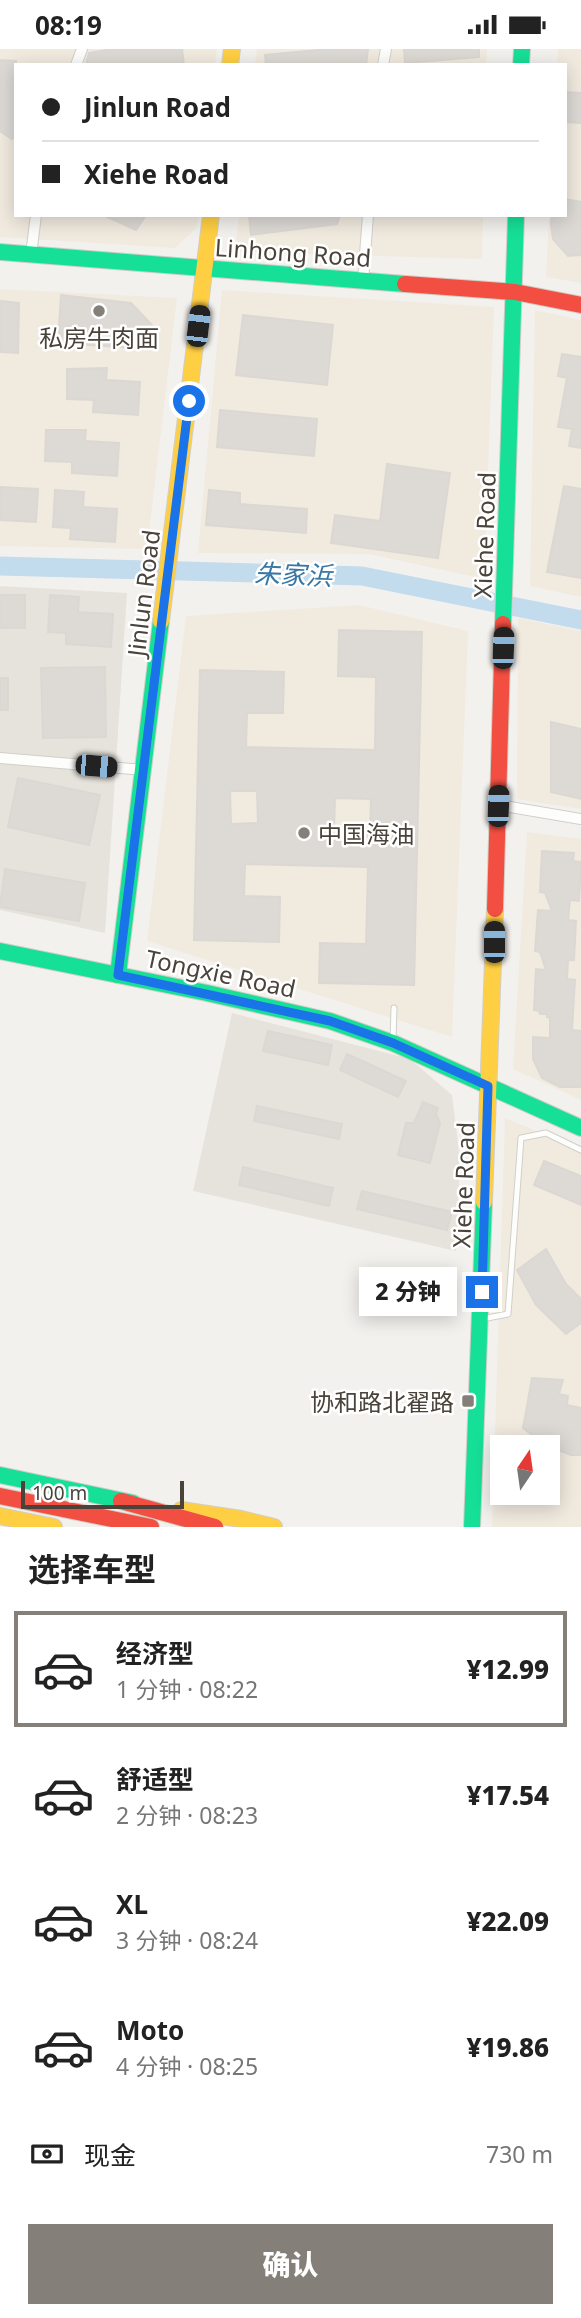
<!DOCTYPE html>
<html lang="zh">
<meta charset="utf-8">
<style>
:root{--surface:#fff;--page:#f2f2f2;--text:#222;--muted:#767676;--line:#e0e0e0;--accent:#848079}
body{margin:0;font-family:"Noto Sans","Noto Sans SC",sans-serif;background:var(--page);color:var(--text);height:100vh;display:flex;flex-direction:column;font-size:26px;white-space:nowrap}
*{box-sizing:border-box;margin:0}
p{font-size:23px;color:var(--muted)}
.icon{flex:none;width:38px;height:38px;fill:none;stroke:currentColor;stroke-width:2;stroke-linecap:round;stroke-linejoin:round}
.map{position:relative;height:1478px;overflow:hidden}
.drawer{display:flex;flex-direction:column;background:var(--surface);flex:1}
.drawer>*{flex:none}
.guide{position:absolute;left:14px;top:14px;width:553px;height:154px;border-radius:0px;box-shadow:0 4px 18px #0003;display:grid;align-content:center;height:154px;padding:0 28px;background:var(--surface)}
.needle{width:46px;rotate:13deg}
.buttons{position:absolute;left:490px;top:1386px;display:grid;gap:14px}
.buttons a{display:grid;place-items:center;width:70px;height:70px;border-radius:0px;background:var(--surface);box-shadow:0 4px 18px #0003;font-size:35px}
.scale{position:absolute;left:21px;bottom:18px;width:163px;box-sizing:border-box;padding-left:7px;border:4px solid #49433a;border-top:0;font-size:19px;line-height:24px;white-space:nowrap;color:#49433a;-webkit-text-stroke:5px #fff;paint-order:stroke}
.end{position:absolute;width:32px;height:32px;margin:-16px;border:9px solid #1a73e8;background:#fff;box-shadow:0 0 0 4px #fff}
.from{border-radius:50%}
.bubble{position:absolute;height:49px;border-radius:0px;background:var(--surface);box-shadow:0 4px 18px #0003;font-size:23px;font-weight:800;line-height:49px;text-align:center}
.car{position:absolute;width:21px;height:42px;margin:-21px -10px;border-radius:9px;box-shadow:0 0 5px 2px #0007;background:linear-gradient(#222 24%,#8ab4d8 0 40%,#222 0 76%,#8ab4d8 0 86%,#222 0)}
.guide b{display:flex;align-items:center;gap:24px;height:66px;font-size:26px}
.guide b+b{border-top:2px solid var(--line)}
.guide i{width:18px;height:18px;background:var(--text)}
ul{padding:0;list-style:none}
li{display:flex;align-items:center;gap:21px;height:116px;margin:0 14px 10px;padding:0 14px;border:4px solid transparent;border-radius:0px}
li div{flex:1}
li b{display:block;font-size:26px}
li em{font-style:normal;font-weight:800}
li.selected{border-color:var(--accent)}
li>.icon{width:63px;height:63px;stroke-width:1.5}
h2{padding:0 28px;font-size:32px;line-height:84px}
.pay{display:flex;align-items:center;gap:18px;height:77px;padding:0 28px;font-size:26px}
.pay p{margin-inline-start:auto}
.cta{display:flex;gap:14px;margin-top:auto;padding:14px 28px}
.cta a{flex:1;height:80px;border-radius:0px;background:var(--accent);color:#fff;font-size:28px;font-weight:800;line-height:80px;text-align:center}
.status{display:flex;justify-content:space-between;align-items:center;height:49px;padding:0 35px;background:var(--surface);direction:ltr}
.status svg{height:19px;fill:currentColor}
.map>svg:first-child{display:block}
.residential{fill:#e6e3dc}
.commercial{fill:#f1eadf;fill-rule:evenodd}
.lines{fill:none;stroke-linecap:round;stroke-linejoin:round}
.river{stroke:#c2dbed;stroke-width:19}
.building{fill:#dddad6;stroke:#dbd8d4;stroke-width:2;fill-rule:evenodd}
.lane-casing{stroke:#d1cfcb;stroke-width:7}
.street-casing{stroke:#d1cfcb;stroke-width:12}
.fast-casing{stroke:#d1cec5;stroke-width:18}
.slow-casing{stroke:#d1cec5;stroke-width:18}
.jam-casing{stroke:#d1cec5;stroke-width:18}
.lane{stroke:#fdfdfc;stroke-width:5}
.street{stroke:#fdfdfc;stroke-width:10}
.fast{stroke:#16e098;stroke-width:16}
.slow{stroke:#ffcf43;stroke-width:16}
.jam{stroke:#f24e42;stroke-width:16}
.route{stroke:#1a73e8;stroke-width:9}
.poi-dot{fill:#848079;stroke:#fff;stroke-width:2.5}
.labels{text-anchor:middle;dominant-baseline:central;stroke-width:5;stroke-linejoin:round;paint-order:stroke}
.street-label{font-size:24px;fill:#49433a;stroke:#fff}
.poi-label{font-size:24px;fill:#49433a;stroke:#fff}
.water-label{font-size:26px;font-style:italic;fill:#3777a6;stroke:#fff}
</style>
<div class="status"><b>08:19</b><svg viewBox="0 0 49 12"><path d="M0 12V9h3v3zM5 12V6h3v6zM10 12V3h3v9zM15 12V0h3v12zM26 1h20v11H26zM47 4h2v5h-2z"/></svg></div>
<div class="map">
<svg width="581" height="1478" viewBox="0 0 581 1478">
<rect width="100%" height="100%" fill="#f3f1ee"/>
<g class="residential">
<polygon points="0,537 127,544 105,884 0,861"/>
<polygon points="232,964 410,1010 452,1046 460,1110 456,1202 193,1142"/>
</g>
<g class="commercial">
<polygon points="0,0 217,0 215,16 16,16 16,166 198,166 197,178 175,199 0,188"/>
<polygon points="257,0 487,0 486,16 255,16"/>
<polygon points="558,0 581,0 581,234 546,228 549,166 565,166 565,16 557,16"/>
<polygon points="239,166 483,166 482,210 235,203"/>
<polygon points="0,240 177,249 147,500 0,497"/>
<polygon points="222,241 494,258 484,530 369,505 198,504"/>
<polygon points="535,261 581,271 581,548 530,537"/>
<polygon points="359,556 468,582 452,988 147,892 186,567"/>
<polygon points="518,569 581,582 581,760 517,750"/>
<polygon points="527,783 581,790 581,1051 513,1020"/>
<path d="M505 1069 581 1101V1478H492ZM502 1398H548V1444H502Z"/>
</g>
<g class="lines">
<polyline class="river" points="0,517 362,527 581,571"/>
</g>
<g class="building">
<polygon points="112,0 182,0 184,16 86,16 89,4"/>
<polygon points="329,0 368,0 366,16 266,16 265,6"/>
<polygon points="404,0 479,0 479,8 405,14"/>
<polygon points="0,11 16,12 16,86 12,90 0,82"/>
<polygon points="565,43 581,44 581,74 565,73"/>
<polygon points="565,150 581,153 581,206 568,207 553,190 551,175 552,166 565,166"/>
<polygon points="103,166 146,166 136,181"/>
<polygon points="249,166 340,166 337,175 251,186"/>
<polygon points="61,246 131,254 152,276 150,300 58,294"/>
<polygon points="0,252 19,254 18,304 0,303"/>
<polygon points="243,266 333,276 327,336 236,326"/>
<polygon points="562,305 581,308 581,399 569,397 572,380 558,378 567,329 558,327"/>
<polygon points="107,319 106,331 140,333 138,366 93,363 94,351 67,350 67,320"/>
<polygon points="220,361 317,370 314,407 217,398"/>
<polygon points="46,381 86,381 85,392 119,394 117,427 72,424 72,413 45,412"/>
<polygon points="387,415 450,424 438,509 331,494 335,466 380,472"/>
<polygon points="564,437 581,440 581,529 547,523"/>
<polygon points="0,438 38,440 36,473 0,471"/>
<polygon points="55,441 84,443 83,458 117,460 115,493 70,490 71,479 53,478"/>
<polygon points="209,441 240,444 240,455 307,460 306,484 206,476"/>
<rect x="0" y="546" width="25" height="33"/>
<polygon points="50,546 79,548 78,563 113,565 111,598 66,595 66,584 48,583"/>
<path d="M339 581 422 583 414 936 319 934 320 894 366 895 368 818 245 815 244 847 280 848 279 893 194 891 200 621 284 623 283 664H247L246 698 375 701 376 628 338 627ZM230 742H257L258 774 231 775ZM335 749 371 750 370 780 334 779Z"/>
<polygon points="105,618 106,688 43,689 41,619"/>
<rect x="0" y="629" width="8" height="32"/>
<polygon points="551,673 581,680 581,750 551,743"/>
<polygon points="18,729 100,746 89,796 8,778"/>
<polygon points="542,802 574,804 573,812 581,813 579,852 570,851 568,871 576,872 574,911 568,911 567,930 575,931 572,981 581,982 581,1038 560,1038 542,1029 533,1010 533,988 550,989 550,969 547,968 547,965 540,965 539,962 534,961 536,920 546,921 540,903 535,902 538,861 552,862 545,844 540,843"/>
<polygon points="5,820 85,834 79,872 0,858"/>
<polygon points="268,982 332,996 328,1016 263,1002"/>
<polygon points="347,1005 406,1032 398,1048 340,1021"/>
<polygon points="423,1053 438,1059 436,1065 440,1074 430,1114 398,1106 406,1074 414,1074"/>
<polygon points="257,1057 342,1075 339,1090 254,1072"/>
<polygon points="544,1112 581,1127 581,1156 534,1136"/>
<polygon points="243,1118 333,1139 329,1157 239,1136"/>
<polygon points="362,1142 452,1163 447,1181 357,1160"/>
<polygon points="546,1200 566,1235 581,1250 581,1274 566,1285 536,1256 517,1221"/>
<polygon points="532,1329 563,1331 559,1345 568,1347 567,1356 581,1359 581,1406 571,1406 545,1396 523,1379"/>
</g>
<g class="lines">
<g class="lane-casing">
<g id="lane">
<polyline points="393,991 394,959"/>
<polyline points="482,1270 508,1265 521,1089 546,1084 581,1101"/>
</g>
</g>
<g class="street-casing">
<g id="street">
<polyline points="76,16 82,0"/>
<polyline points="383,16 386,0"/>
<polyline points="31,206 36,166"/>
<polyline points="363,232 368,166"/>
<polyline points="0,709 144,721"/>
<polyline points="498,756 581,770"/>
</g>
</g>
<g class="fast-casing">
<g id="fast">
<polyline points="521,16 522,0"/>
<polyline points="0,203 405,235"/>
<polyline points="503,575 516,166"/>
<polyline points="0,902 207,944 330,972 393,994 581,1079"/>
<polyline points="118,926 161,572"/>
<polyline points="0,1426 133,1454"/>
<polyline points="472,1478 484,1153"/>
</g>
</g>
<g class="slow-casing">
<g id="slow">
<polyline points="230,16 232,0"/>
<polyline points="161,572 211,166"/>
<polyline points="484,1153 495,860"/>
<polyline points="181,1461 241,1470 274,1478"/>
<polyline points="0,1467 54,1478"/>
</g>
</g>
<g class="jam-casing">
<g id="jam">
<polyline points="405,235 515,243 581,256"/>
<polyline points="495,860 503,575"/>
<polyline points="0,1447 151,1478"/>
<polyline points="121,1452 215,1478"/>
</g>
</g>
<use href="#lane" class="lane"/>
<use href="#street" class="street"/>
<use href="#fast" class="fast"/>
<use href="#slow" class="slow"/>
<use href="#jam" class="jam"/>
</g>
<g class="lines">
<polyline class="route" points="189,352 118,926 330,972 393,994 488,1037 482,1243"/>
</g>
<g class="poi-dot">
<circle cx="99" cy="262" r="7"/>
<circle cx="304" cy="784" r="7"/>
<rect x="461" y="1345" width="14" height="14" rx="3.5"/>
</g>
<g class="labels">
<g class="street-label">
<text transform="translate(293 203) rotate(4)">Linhong Road</text>
<text transform="translate(484 486) rotate(-88)">Xiehe Road</text>
<text transform="translate(143 544) rotate(-83)">Jinlun Road</text>
<text transform="translate(221 924) rotate(12)">Tongxie Road</text>
<text transform="translate(463 1136) rotate(-88)">Xiehe Road</text>
</g>
<g class="poi-label">
<text x="99" y="288">私房牛肉面</text>
<text x="318" y="784" text-anchor="start">中国海油</text>
<text x="454" y="1352" text-anchor="end">协和路北翟路</text>
</g>
<g class="water-label">
<text transform="translate(293 525) rotate(2)">朱家浜</text>
</g>
</g>
</svg>
<div class="buttons">
<a><svg class="needle" viewBox="-14 -14 28 28"><path d="M0-13l5 13h-10z" fill="#e53935"/><path d="M0 13l5-13h-10z" fill="#767676"/></svg></a>
</div>
<div class="scale">100 m</div>
<i class="end from" style="left:189px;top:352px"></i>
<i class="end" style="left:482px;top:1243px"></i>
<div class="bubble" style="left:359px;top:1218px;width:98px">2 分钟</div>
<i class="car" style="left:198px;top:277px;rotate:7deg"></i>
<i class="car" style="left:503px;top:599px;rotate:2deg"></i>
<i class="car" style="left:96px;top:717px;rotate:95deg"></i>
<i class="car" style="left:498px;top:757px;rotate:2deg"></i>
<i class="car" style="left:494px;top:893px;rotate:0deg"></i>
<div class="guide">
<b><i class="from"></i>Jinlun Road</b>
<b><i></i>Xiehe Road</b>
</div>
</div>
<section class="drawer">
<h2>选择车型</h2>
<ul>
<li class="selected"><svg class="icon" aria-label="car" viewBox="0 0 24 24"><path d="M5 17H2v-5l4-1 3-4h7l3 4 3 1v5h-3M9 17h6M6 11h13"/><circle cx="7" cy="17" r="2"/><circle cx="17" cy="17" r="2"/></svg><div><b>经济型</b><p>1 分钟 · 08:22</p></div><em>¥12.99</em></li>
<li><svg class="icon" aria-label="car" viewBox="0 0 24 24"><path d="M5 17H2v-5l4-1 3-4h7l3 4 3 1v5h-3M9 17h6M6 11h13"/><circle cx="7" cy="17" r="2"/><circle cx="17" cy="17" r="2"/></svg><div><b>舒适型</b><p>2 分钟 · 08:23</p></div><em>¥17.54</em></li>
<li><svg class="icon" aria-label="car" viewBox="0 0 24 24"><path d="M5 17H2v-5l4-1 3-4h7l3 4 3 1v5h-3M9 17h6M6 11h13"/><circle cx="7" cy="17" r="2"/><circle cx="17" cy="17" r="2"/></svg><div><b>XL</b><p>3 分钟 · 08:24</p></div><em>¥22.09</em></li>
<li><svg class="icon" aria-label="car" viewBox="0 0 24 24"><path d="M5 17H2v-5l4-1 3-4h7l3 4 3 1v5h-3M9 17h6M6 11h13"/><circle cx="7" cy="17" r="2"/><circle cx="17" cy="17" r="2"/></svg><div><b>Moto</b><p>4 分钟 · 08:25</p></div><em>¥19.86</em></li>
</ul>
<div class="pay"><svg class="icon" aria-label="cash" viewBox="0 0 24 24"><path d="M3 7h18v10H3z"/><circle cx="12" cy="12" r="2"/></svg>现金<p>730 m</p></div>
<div class="cta"><a>确认</a></div>
</section>
